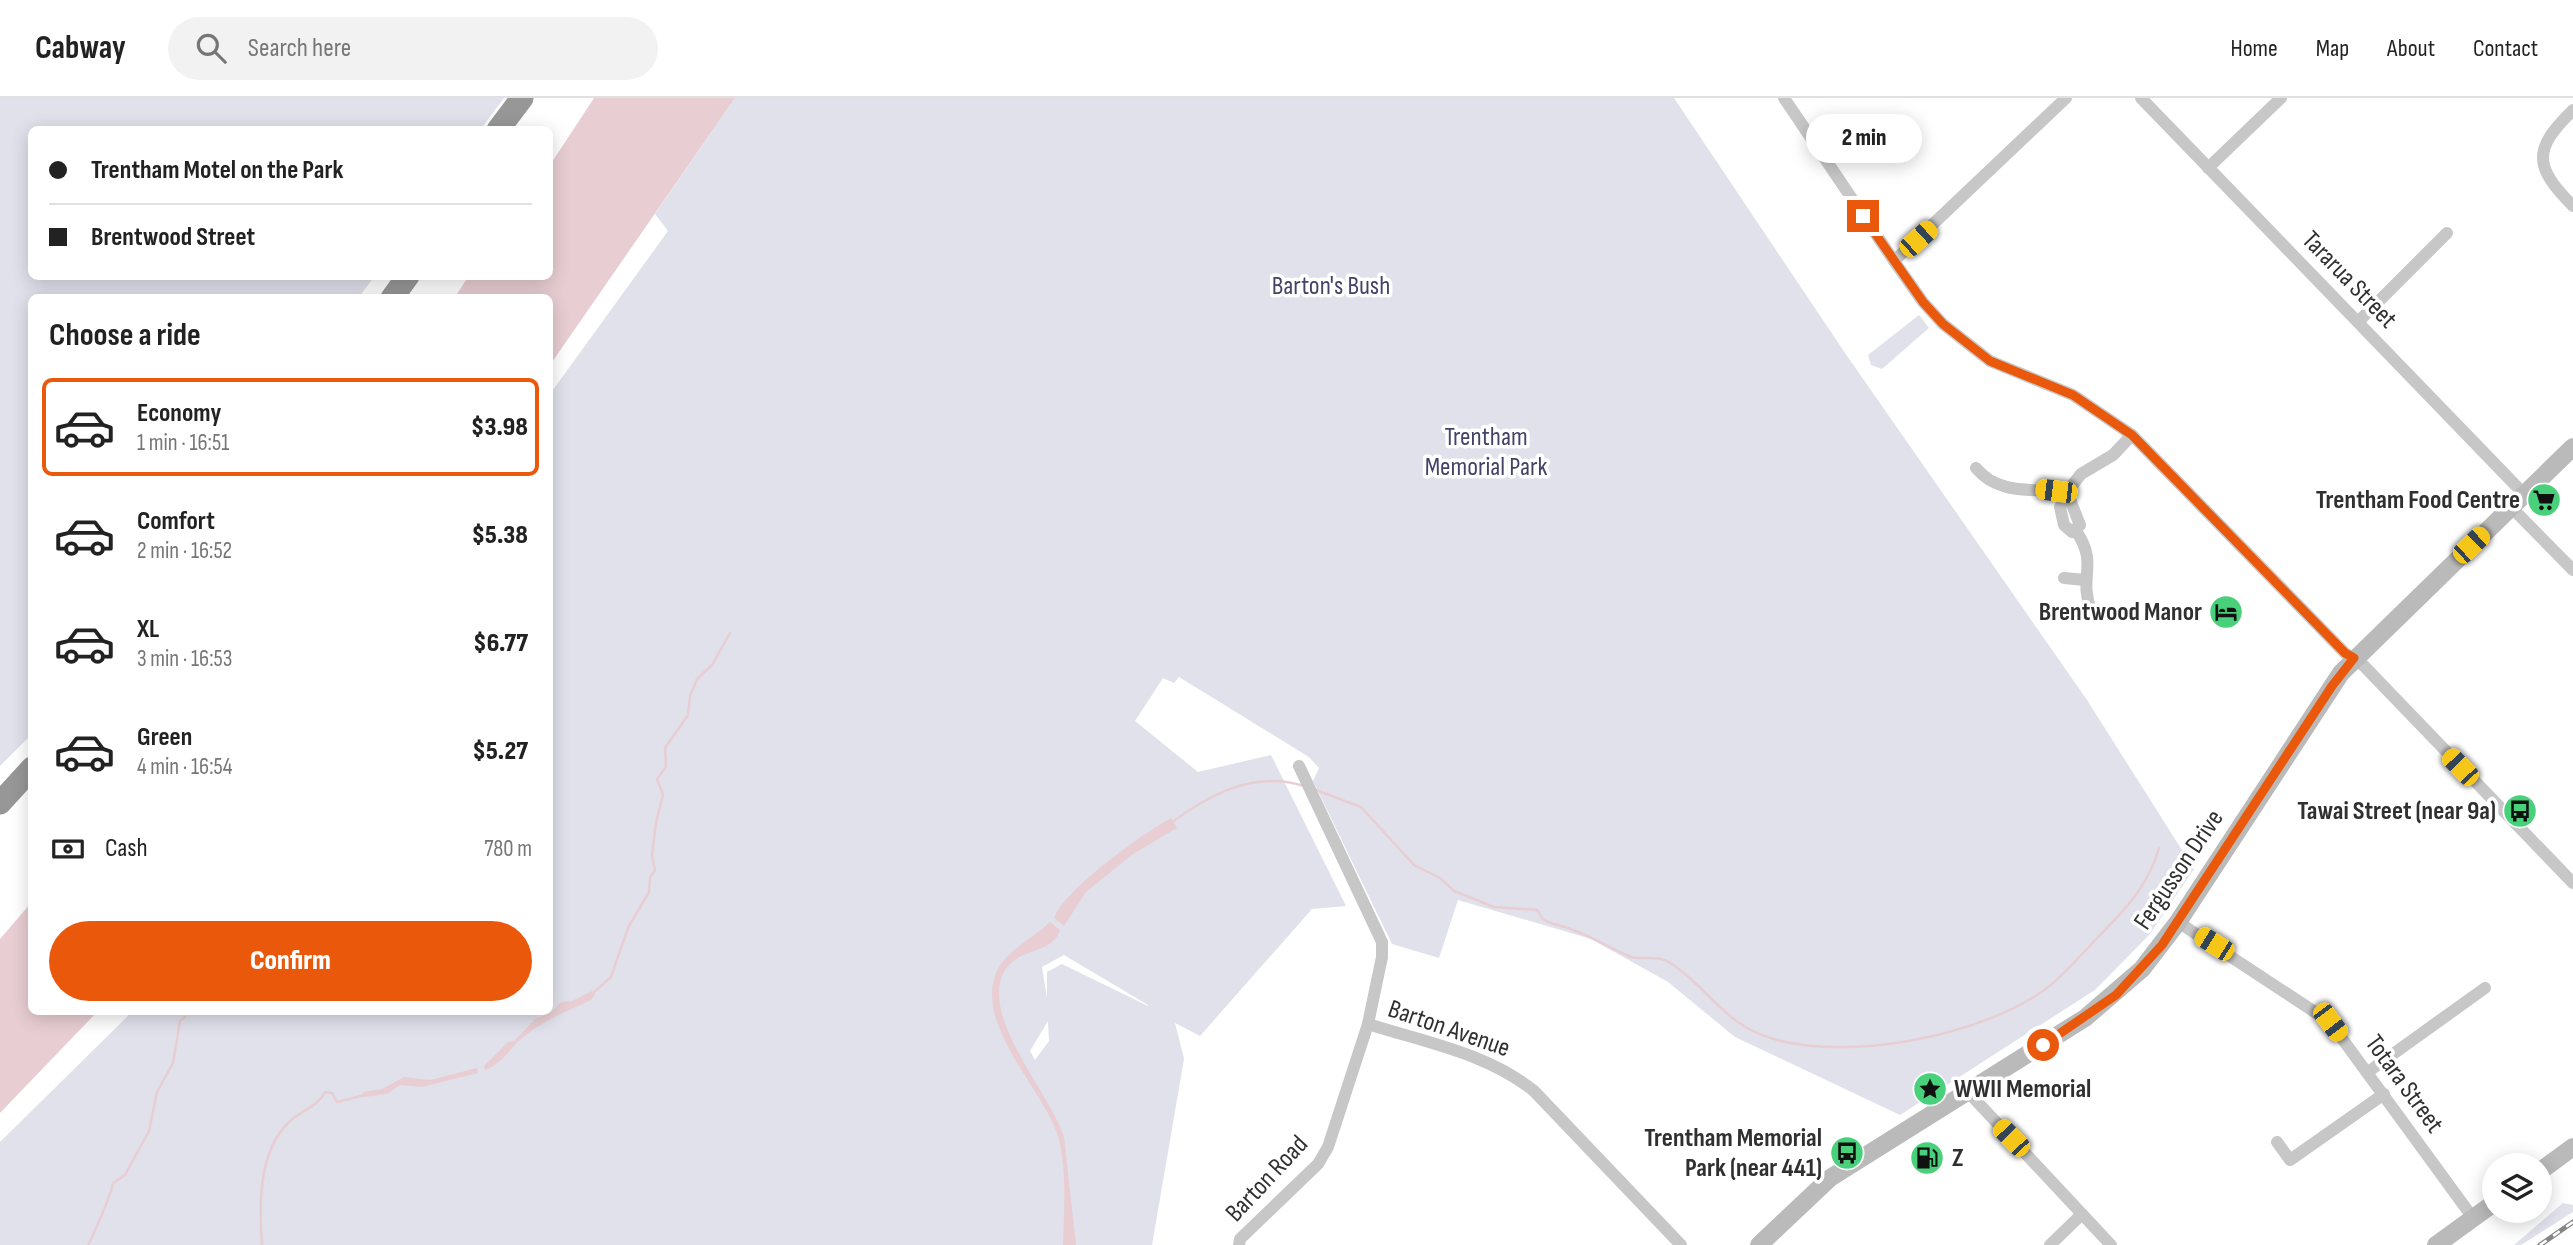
<!DOCTYPE html>
<meta charset="utf-8">
<style>
:root{--surface:#fff;--page:#f2f2f2;--text:#222;--muted:#767676;--line:#e0e0e0;--accent:#ea580c}
body{margin:0;font-family:"Sofia Sans Condensed",sans-serif;background:var(--page);color:var(--text);height:100vh;display:flex;flex-direction:column;font-size:26px;white-space:nowrap}
*{box-sizing:border-box;margin:0}
p{font-size:23px;color:var(--muted)}
.icon{flex:none;width:38px;height:38px;fill:none;stroke:currentColor;stroke-width:2;stroke-linecap:round;stroke-linejoin:round}
.map{position:relative;flex:1;overflow:hidden}
.details{position:absolute;left:28px;top:196px;width:525px;height:721px;display:flex;flex-direction:column;background:var(--surface);border-radius:10px;box-shadow:0 4px 18px #0003}
.details>*{flex:none}
.hud{position:absolute;left:28px;top:28px;width:525px;height:154px;border-radius:10px;box-shadow:0 4px 18px #0003;display:grid;align-content:center;height:154px;padding:0 21px;background:var(--surface)}
.tools{position:absolute;left:2482px;top:1055px;display:grid;gap:14px}
.tools a{display:grid;place-items:center;width:70px;height:70px;border-radius:50%;background:var(--surface);box-shadow:0 4px 18px #0003;font-size:35px}
.end{position:absolute;width:32px;height:32px;margin:-16px;border:9px solid #ea580c;background:#fff;box-shadow:0 0 0 4px #fff}
.from{border-radius:50%}
.bubble{position:absolute;height:49px;border-radius:24px;background:var(--surface);box-shadow:0 4px 18px #0003;font-size:23px;font-weight:800;line-height:49px;text-align:center}
.car{position:absolute;width:21px;height:42px;margin:-21px -10px;border-radius:9px;box-shadow:0 0 5px 2px #0007;background:linear-gradient(#f5c518 24%,#345 0 40%,#f5c518 0 76%,#345 0 86%,#f5c518 0)}
.hud b{display:flex;align-items:center;gap:24px;height:66px;font-size:26px}
.hud b+b{border-top:2px solid var(--line)}
.hud i{width:18px;height:18px;background:var(--text)}
ul{padding:0;list-style:none}
li{display:flex;align-items:center;gap:21px;height:98px;margin:0 14px 10px;padding:0 7px;border:4px solid transparent;border-radius:10px}
li div{flex:1}
li b{display:block;font-size:26px}
li em{font-style:normal;font-weight:800}
li.selected{border-color:var(--accent)}
li>.icon{width:63px;height:63px;stroke-width:1.5}
h2{padding:0 21px;font-size:32px;line-height:84px}
.pay{display:flex;align-items:center;gap:18px;height:77px;padding:0 21px;font-size:26px}
.pay p{margin-inline-start:auto}
.cta{display:flex;gap:14px;margin-top:auto;padding:14px 21px}
.cta a{flex:1;height:80px;border-radius:42px;background:var(--accent);color:#fff;font-size:28px;font-weight:800;line-height:80px;text-align:center}
header{display:flex;align-items:center;gap:42px;box-sizing:border-box;height:98px;padding:0 35px;background:var(--surface);border-bottom:2px solid var(--line)}
header strong{font-size:33px}
nav{display:flex;gap:38px;margin-inline-start:auto;font-size:24px}
.search{width:490px;height:63px;background:var(--page);display:flex;align-items:center;gap:18px;box-sizing:border-box;padding:0 24px;border-radius:38px;color:var(--muted);font-size:26px}
.map>svg:first-child{display:block}
.green{fill:#e0e1eb;fill-rule:evenodd}
.water{fill:#e8ced3}
.lines{fill:none;stroke-linecap:round;stroke-linejoin:round}
.stream{stroke:#e8ced3;stroke-width:2.5}
.street{stroke:#c7c7c7;stroke-width:12}
.secondary{stroke:#bababa;stroke-width:18}
.highway{stroke:#979797;stroke-width:23}
.rail-casing{stroke:#858585;stroke-width:5}
.rail{stroke:#fff;stroke-width:2.5;stroke-dasharray:8;stroke-linecap:butt}
.route{stroke:#ea580c;stroke-width:9}
.labels{text-anchor:middle;dominant-baseline:central;stroke-width:7;stroke-linejoin:round;paint-order:stroke}
.street-label{font-size:26px;fill:#303030;stroke:#fff}
.park-label{font-size:26px;fill:#424366;stroke:#fff}
.poi-label{font-size:26px;font-weight:bold;fill:#303030;stroke:#fff;text-anchor:end}
</style>
<header>
<strong>Cabway</strong>
<div class="search"><svg class="icon" aria-label="search" viewBox="0 0 24 24"><circle cx="10" cy="10" r="6"/><path d="M15 15l6 6"/></svg>Search here</div>
<nav><a>Home</a><a>Map</a><a>About</a><a>Contact</a></nav>
</header>
<div class="map">
<svg width="2573" height="1147" viewBox="0 0 2573 1147">
<rect width="100%" height="100%" fill="#fff"/>
<g class="green">
<polygon points="0,0 504,0 481,31 32,32 32,178 374,179 359,199 32,200 31,637 0,668"/>
<path d="M735 0H1674L1845 255 2087 602 2194 771 2150 836 2095 892 1900 1017 1735 939 1668 884 1591 841 1458 802 1439 860 1392 846 1313 683 1319 670 1309 659 1179 579 1174 585 1163 580 1135 623 1198 674 1271 657 1346 808 1312 811 1200 938 1175 925 1184 961 1152 1147H0V1044L132 914H550V296L668 133 655 116ZM1064 857 1148 907V908L1062 866 1047 874V900L1042 869ZM1048 923 1049 943 1035 962 1030 953Z"/>
<polygon points="1919,217 1929,230 1882,271 1871,267 1868,257"/>
<polygon points="2563,1105 2573,1107 2573,1114 2521,1147 2514,1147"/>
</g>
<g class="water">
<polygon points="594,0 735,0 550,267 550,200 455,199 468,179 550,178 550,67"/>
<path d="M1171 720 1177 730 1133 756 1086 794 1064 828 1054 820C1065 791 1142 736 1171 720Z"/>
<polygon points="31,805 32,914 97,914 0,1015 0,841"/>
<path d="M1050 824 1060 832C1052 858 1016 848 1003 876 982 922 1050 995 1064 1039L1076 1147H1063C1064 1114 1068 1061 1055 1030 1037 986 976 925 996 875 1006 852 1033 841 1050 824Z"/>
<path d="M592 893 595 897 591 902C566 914 539 924 519 943 507 954 502 966 485 972L484 968 508 944 514 943 535 921 550 915 561 904 572 903Z"/>
<polygon points="477,970 478,975 422,989 400,987 387,996 364,999 363,994 382,991 404,979 430,982"/>
</g>
<g class="lines">
<g class="stream">
<path d="M1316 692 1361 709 1414 767 1440 780 1454 793 1494 809 1537 812C1539 815 1541 819 1543 821 1551 827 1565 828 1573 832 1593 839 1611 851 1631 859 1641 862 1656 857 1667 863 1698 881 1720 917 1753 933 1829 970 1988 939 2052 886 2069 871 2085 853 2100 837 2126 811 2149 786 2159 750"/>
<path d="M1171 725C1210 696 1255 672 1304 688"/>
<polyline points="593,895 611,879 628,830 649,794 650,780 655,772 652,757 656,724 663,697 657,681 666,669 665,650 688,617 690,598 697,581 712,567 730,535"/>
<path d="M88 1147C92 1140 112 1095 113 1085L125 1077 149 1033 157 994 173 965 180 923 185 919"/>
<path d="M262 1147C259 1107 258 1054 289 1024 301 1012 317 1010 325 994L332 995 337 1004 365 997"/>
</g>
<g class="street">
<polyline points="1784,0 1894,163 1923,204 1943,226 1990,263 2073,297 2132,337 2345,555 2364,568 2573,785"/>
<polyline points="2141,0 2524,396"/>
<path d="M2573 12C2533 51 2533 68 2573 108"/>
<polyline points="2208,70 2281,0"/>
<polyline points="1894,163 2066,0"/>
<polyline points="2358,224 2447,135"/>
<path d="M1976 370C1999 398 2034 390 2067 394"/>
<polyline points="2067,396 2060,409 2064,427 2072,434 2080,427 2067,394 2081,376 2113,357 2132,337"/>
<polyline points="2511,409 2573,472"/>
<path d="M2076 433C2099 466 2078 479 2091 512"/>
<polyline points="2064,480 2085,482"/>
<path d="M1299 668 1382 844V859L1368 926C1424 944 1487 955 1534 993L1681 1147"/>
<polyline points="2178,824 2330,924 2473,1120"/>
<polyline points="2368,974 2485,890"/>
<polyline points="1968,994 2111,1147"/>
<polyline points="2277,1044 2290,1062 2384,996"/>
<polyline points="1239,1147 1240,1141 1318,1066 1328,1049 1368,926"/>
<polyline points="2050,1147 2082,1116"/>
</g>
<g class="secondary">
<polyline points="2539,1074 2573,1049"/>
<polyline points="1759,1147 1830,1080 2085,920 2142,871 2178,824 2341,575 2573,349"/>
<polyline points="2436,1147 2494,1105"/>
</g>
<g class="highway">
<polyline points="498,32 522,0"/>
<polyline points="392,200 408,178"/>
<polyline points="0,705 32,670"/>
</g>
<g class="rail-casing">
<polyline id="rail" points="2540,1147 2573,1124"/>
</g>
<use href="#rail" class="rail"/>
</g>
<g class="lines">
<polyline class="route" points="1863,118 1923,204 1943,226 1990,263 2073,297 2132,337 2345,555 2354,560 2332,588 2162,847 2116,897 2043,947"/>
</g>
<defs>
<g id="supermarket-disc" transform="scale(1.75)"><circle r="9.5" fill="#49d07a" stroke="#fff"/><path d="M-6-5.5h2.5l.6 2H6L4.5 2H-2.5L-4.4-4H-6ZM-1.5 3.2a1.3 1.3 0 1 0 .1 0ZM3 3.2a1.3 1.3 0 1 0 .1 0Z" fill="#111"/></g>
<g id="hotel-disc" transform="scale(1.75)"><circle r="9.5" fill="#49d07a" stroke="#fff"/><path d="M-6-4.5h1.5V1H6V5H4.5V3h-9V5H-6ZM-4 0a1.8 1.8 0 1 1 3.6 0ZM.5 0V-2.5h3Q6-2.5 6 0Z" fill="#111"/></g>
<g id="bus-disc" transform="scale(1.75)"><circle r="9.5" fill="#49d07a" stroke="#fff"/><path d="M-5-6H5V4H4V6H2V4H-2V6H-4V4H-5ZM-3.5-4V0h7V-4ZM-3.5 1.2v1.5H-2V1.2ZM2 1.2v1.5H3.5V1.2Z" fill="#111"/></g>
<g id="sight-disc" transform="scale(1.75)"><circle r="9.5" fill="#49d07a" stroke="#fff"/><path d="M0-6L1.8-2.2L6-1.7L2.9 1.2L3.7 5.4L0 3.3L-3.7 5.4L-2.9 1.2L-6-1.7L-1.8-2.2Z" fill="#111"/></g>
<g id="fuel-disc" transform="scale(1.75)"><circle r="9.5" fill="#49d07a" stroke="#fff"/><path d="M-5.5-6h7V0h2V4h1.3V-2.5L3-4.5l.8-.8L6-3V5H2.5V1h-1V6h-7ZM-4.2-4.7v3.2H.2V-4.7Z" fill="#111"/></g>
</defs>
<g fill-rule="evenodd">
<use href="#supermarket-disc" x="2544" y="402"/>
<use href="#hotel-disc" x="2226" y="514"/>
<use href="#bus-disc" x="2520" y="713"/>
<use href="#sight-disc" x="1930" y="991"/>
<use href="#bus-disc" x="1847" y="1055"/>
<use href="#fuel-disc" x="1927" y="1060"/>
</g>
<g class="labels">
<g class="street-label">
<text transform="translate(2349 182) rotate(46)">Tararua Street</text>
<text transform="translate(2179 772) rotate(-56)">Fergusson Drive</text>
<text transform="translate(1449 931) rotate(19)">Barton Avenue</text>
<text transform="translate(2404 986) rotate(54)">Totara Street</text>
<text transform="translate(1267 1081) rotate(-47)">Barton Road</text>
</g>
<g class="park-label">
<text x="1331" y="188">Barton's Bush</text>
<text x="1486" y="339">Trentham<tspan x="1486" dy="30">Memorial Park</tspan></text>
</g>
<g class="poi-label">
<text x="2520" y="402">Trentham Food Centre</text>
<text x="2202" y="514">Brentwood Manor</text>
<text x="2496" y="713">Tawai Street (near 9a)</text>
<text x="1954" y="991" text-anchor="start">WWII Memorial</text>
<text x="1822" y="1040">Trentham Memorial<tspan x="1822" dy="30">Park (near 441)</tspan></text>
<text x="1952" y="1060" text-anchor="start">Z</text>
</g>
</g>
</svg>
<div class="tools">
<a><svg class="icon" aria-label="layers" viewBox="0 0 24 24"><path d="M12 4l9 5-9 5-9-5zM3 14l9 5 9-5"/></svg></a>
</div>
<i class="end from" style="left:2043px;top:947px"></i>
<i class="end" style="left:1863px;top:118px"></i>
<div class="bubble" style="left:1806px;top:16px;width:116px">2 min</div>
<i class="car" style="left:1918px;top:141px;rotate:48deg"></i>
<i class="car" style="left:2056px;top:393px;rotate:277deg"></i>
<i class="car" style="left:2471px;top:447px;rotate:46deg"></i>
<i class="car" style="left:2460px;top:669px;rotate:316deg"></i>
<i class="car" style="left:2214px;top:846px;rotate:302deg"></i>
<i class="car" style="left:2330px;top:924px;rotate:143deg"></i>
<i class="car" style="left:2011px;top:1040px;rotate:316deg"></i>
<div class="hud">
<b><i class="from"></i>Trentham Motel on the Park</b>
<b><i></i>Brentwood Street</b>
</div>
<section class="details">
<h2>Choose a ride</h2>
<ul>
<li class="selected"><svg class="icon" aria-label="car" viewBox="0 0 24 24"><path d="M5 17H2v-5l4-1 3-4h7l3 4 3 1v5h-3M9 17h6M6 11h13"/><circle cx="7" cy="17" r="2"/><circle cx="17" cy="17" r="2"/></svg><div><b>Economy</b><p>1 min · 16:51</p></div><em>$3.98</em></li>
<li><svg class="icon" aria-label="car" viewBox="0 0 24 24"><path d="M5 17H2v-5l4-1 3-4h7l3 4 3 1v5h-3M9 17h6M6 11h13"/><circle cx="7" cy="17" r="2"/><circle cx="17" cy="17" r="2"/></svg><div><b>Comfort</b><p>2 min · 16:52</p></div><em>$5.38</em></li>
<li><svg class="icon" aria-label="car" viewBox="0 0 24 24"><path d="M5 17H2v-5l4-1 3-4h7l3 4 3 1v5h-3M9 17h6M6 11h13"/><circle cx="7" cy="17" r="2"/><circle cx="17" cy="17" r="2"/></svg><div><b>XL</b><p>3 min · 16:53</p></div><em>$6.77</em></li>
<li><svg class="icon" aria-label="car" viewBox="0 0 24 24"><path d="M5 17H2v-5l4-1 3-4h7l3 4 3 1v5h-3M9 17h6M6 11h13"/><circle cx="7" cy="17" r="2"/><circle cx="17" cy="17" r="2"/></svg><div><b>Green</b><p>4 min · 16:54</p></div><em>$5.27</em></li>
</ul>
<div class="pay"><svg class="icon" aria-label="cash" viewBox="0 0 24 24"><path d="M3 7h18v10H3z"/><circle cx="12" cy="12" r="2"/></svg>Cash<p>780 m</p></div>
<div class="cta"><a>Confirm</a></div>
</section>
</div>
